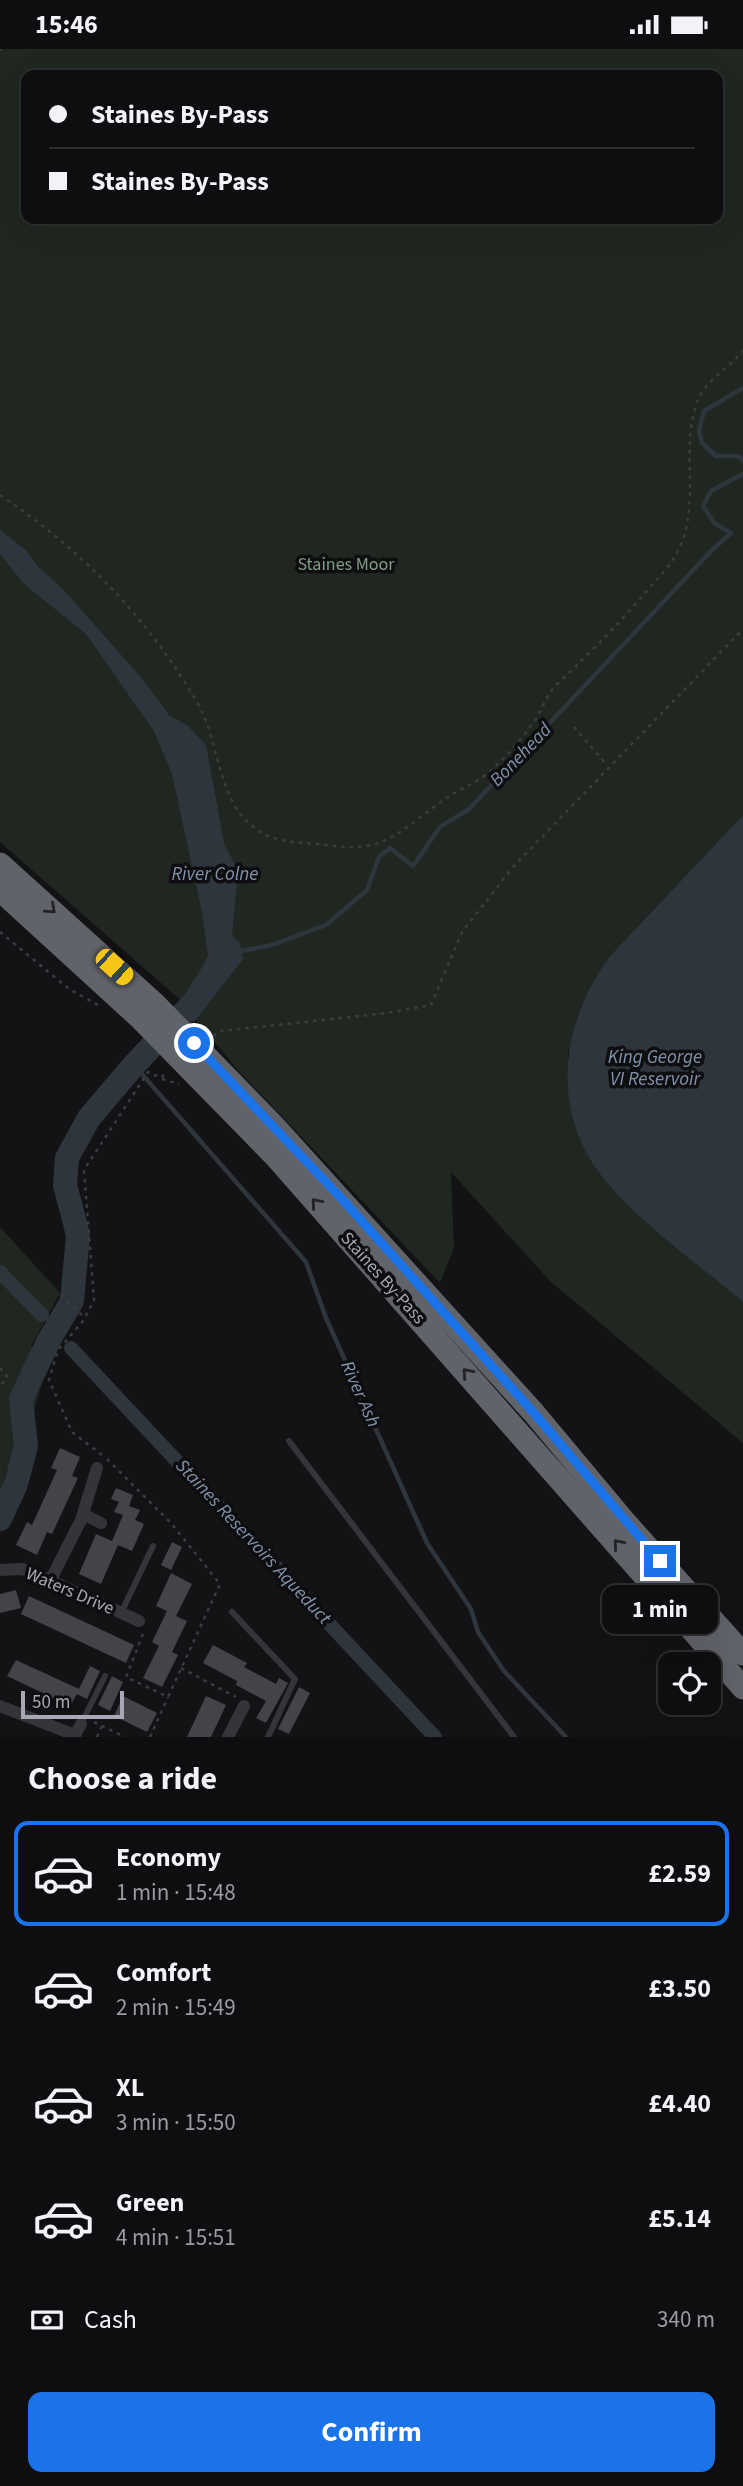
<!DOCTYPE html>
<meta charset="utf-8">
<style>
:root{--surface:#0e0e10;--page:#1c1c1e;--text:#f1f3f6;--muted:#9b9c9f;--line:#2e2e30;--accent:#1a73e8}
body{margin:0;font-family:"Source Sans 3",sans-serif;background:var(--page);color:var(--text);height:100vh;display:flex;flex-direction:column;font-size:26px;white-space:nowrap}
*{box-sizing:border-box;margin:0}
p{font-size:23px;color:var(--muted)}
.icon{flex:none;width:38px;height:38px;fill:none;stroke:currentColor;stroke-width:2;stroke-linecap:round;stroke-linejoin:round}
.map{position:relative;height:1688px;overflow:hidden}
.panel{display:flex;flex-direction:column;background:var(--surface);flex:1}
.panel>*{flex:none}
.hud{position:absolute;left:21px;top:21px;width:702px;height:154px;border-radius:14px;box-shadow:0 7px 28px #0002,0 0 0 2px var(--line);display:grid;align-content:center;height:154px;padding:0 28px;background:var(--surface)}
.controls{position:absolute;left:658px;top:1603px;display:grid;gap:14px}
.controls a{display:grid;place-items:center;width:63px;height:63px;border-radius:14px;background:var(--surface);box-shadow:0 7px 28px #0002,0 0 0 2px var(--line);font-size:35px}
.scale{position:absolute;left:21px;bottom:18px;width:103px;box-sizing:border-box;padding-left:7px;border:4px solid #a6a9b4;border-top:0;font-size:19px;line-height:24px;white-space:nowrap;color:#a6a9b4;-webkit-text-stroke:5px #0e0e10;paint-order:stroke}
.end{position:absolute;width:32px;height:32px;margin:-16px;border:9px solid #1a73e8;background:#fff;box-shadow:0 0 0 4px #fff}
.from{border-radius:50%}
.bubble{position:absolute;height:49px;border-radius:14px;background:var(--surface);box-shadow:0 7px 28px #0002,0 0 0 2px var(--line);font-size:23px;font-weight:700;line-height:49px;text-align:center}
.car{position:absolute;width:21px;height:42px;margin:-21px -10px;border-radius:9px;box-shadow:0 0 5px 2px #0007;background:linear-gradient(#f5c518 24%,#345 0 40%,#f5c518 0 76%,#345 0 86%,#f5c518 0)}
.hud b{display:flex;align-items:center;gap:24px;height:66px;font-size:26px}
.hud b+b{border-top:2px solid var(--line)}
.hud i{width:18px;height:18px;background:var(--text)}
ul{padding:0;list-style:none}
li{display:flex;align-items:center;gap:21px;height:105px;margin:0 14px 10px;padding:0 14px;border:4px solid transparent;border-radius:14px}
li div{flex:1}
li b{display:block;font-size:26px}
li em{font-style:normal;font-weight:700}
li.active{border-color:var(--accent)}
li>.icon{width:63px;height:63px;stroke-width:1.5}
h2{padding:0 28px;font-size:32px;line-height:84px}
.pay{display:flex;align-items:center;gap:18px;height:77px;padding:0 28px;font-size:26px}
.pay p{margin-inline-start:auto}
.primary-button{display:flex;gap:14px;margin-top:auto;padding:14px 28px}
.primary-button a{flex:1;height:80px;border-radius:14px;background:var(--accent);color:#fff;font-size:28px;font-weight:700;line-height:80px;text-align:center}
.status{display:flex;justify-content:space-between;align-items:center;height:49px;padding:0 35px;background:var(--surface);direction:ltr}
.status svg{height:19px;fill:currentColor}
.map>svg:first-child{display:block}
.green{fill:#202721;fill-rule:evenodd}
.water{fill:#2e353c}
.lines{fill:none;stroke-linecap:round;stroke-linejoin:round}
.stream{stroke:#2e353c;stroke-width:4.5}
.canal{stroke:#2e353c;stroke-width:14}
.river{stroke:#2e353c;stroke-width:24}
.building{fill:#434348}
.path{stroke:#3b3c40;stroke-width:2.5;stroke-dasharray:3.5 5;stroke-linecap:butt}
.lane{stroke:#353539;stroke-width:6}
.street{stroke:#353539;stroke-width:12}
.highway{stroke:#61636a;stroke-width:23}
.oneway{stroke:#232326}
.route{stroke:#1a73e8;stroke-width:9}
.labels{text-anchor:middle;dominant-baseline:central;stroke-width:7;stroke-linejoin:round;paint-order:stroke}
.park-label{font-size:18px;fill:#7f9d84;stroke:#0e0e10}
.street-label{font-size:18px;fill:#a6a9b4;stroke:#0e0e10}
.water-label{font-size:19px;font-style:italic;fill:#8193ab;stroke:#0e0e10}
</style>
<div class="status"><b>15:46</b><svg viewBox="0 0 49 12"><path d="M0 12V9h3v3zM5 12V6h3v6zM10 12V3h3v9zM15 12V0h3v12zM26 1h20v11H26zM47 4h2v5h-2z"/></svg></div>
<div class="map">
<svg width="743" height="1688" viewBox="0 0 743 1688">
<rect width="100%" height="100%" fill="#131315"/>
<g class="green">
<path d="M0 0H743V766L610 907 568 1004 571 1056 598 1122 611 1138 743 1253V1394L550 1232 451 1123 454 1199 440 1234 238 1021 177 948 0 793ZM26 26H718V170H26Z"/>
<polygon points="0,1178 60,1244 31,1297 48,1313 16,1423 7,1421 0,1449"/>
</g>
<g class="water">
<polygon points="0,481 27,502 38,518 64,541 144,632 169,666 188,677 206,696 224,794 238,822 232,887 240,894 243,910 194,973 179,960 208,907 202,863 172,725 154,682 86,585 24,535 0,505"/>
<path d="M743 766V1253C701 1217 646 1179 610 1137 549 1068 558 978 610 907Z"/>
</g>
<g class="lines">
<g class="stream">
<polyline points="743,339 704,362 699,382 702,394 716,407 739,407 743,412"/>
<polyline points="236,903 272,896 326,876 367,841 379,808 390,799 413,817 440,778 469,760 713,500 731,484 715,475 703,457 711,442 743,425"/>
<polyline points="134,1016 306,1213 326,1269 427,1494 471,1560 478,1583 504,1622 566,1688"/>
</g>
<g class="canal">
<polyline points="0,1223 42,1266"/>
<polyline points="71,1299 435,1688"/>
</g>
<polyline class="river" points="0,1470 16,1435 26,1397 21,1350 49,1291 72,1252 78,1186 65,1136 67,1109 89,1069 134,1016 195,952 204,937"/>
</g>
<g class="building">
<polygon points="60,1399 80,1408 72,1427 78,1429 52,1485 47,1483 37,1506 16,1496 27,1473 32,1476 57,1421 51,1419"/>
<polygon points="116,1439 133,1446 129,1457 140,1461 135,1471 144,1475 132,1502 118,1496 101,1535 79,1525 96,1485 112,1492 123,1466 114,1463 119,1453 111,1450"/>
<polygon points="172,1493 182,1498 171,1521 161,1516"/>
<polygon points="171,1524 192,1535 176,1567 187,1572 172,1603 178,1606 162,1638 143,1629 159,1597 152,1593 167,1562 156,1557"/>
<polygon points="16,1541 21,1559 0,1564 0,1545"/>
<polygon points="29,1547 134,1596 126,1614 21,1565"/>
<polygon points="213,1596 247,1614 244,1618 276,1635 279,1629 288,1634 266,1674 256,1669 266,1652 236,1636 237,1632 203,1614"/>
<polygon points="16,1611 79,1640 90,1617 100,1622 87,1650 77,1645 70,1657 7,1627"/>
<polygon points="112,1627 123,1633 110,1662 98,1656"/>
<polygon points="299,1638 310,1644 289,1685 278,1680"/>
<polygon points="123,1647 157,1664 147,1683 114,1667"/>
<polygon points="206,1647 226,1656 211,1688 187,1688"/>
</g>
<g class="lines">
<g class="path">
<polyline points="0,1 2,0"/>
<path d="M0 446C82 501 148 569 198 655 219 691 217 747 250 775 269 793 293 793 318 795 334 797 349 800 366 797 398 792 421 765 448 748 461 739 477 734 489 723 505 709 521 691 533 674 541 664 544 652 551 642 560 631 572 622 581 612 606 588 629 563 651 537 659 528 668 519 674 509 705 459 677 399 699 349 708 329 730 319 743 301"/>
<polyline points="574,678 606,715"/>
<polyline points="0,883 69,940 98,956"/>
<polyline points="213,987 221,982 387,964 431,956 462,883 513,818 743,580"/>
<polyline points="162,1030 179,1035"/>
<polyline points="61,1246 85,1269"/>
<polyline points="0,1319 7,1327 0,1338"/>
<polyline points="102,1406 72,1383 49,1331 58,1301 83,1272 94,1251 84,1121 148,1023 161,1029 167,1023"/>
<polyline points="107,1410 171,1474 220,1535 168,1648 126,1628 143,1585"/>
<polyline points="181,1619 236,1648"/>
<polyline points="94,1673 125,1688"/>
<polyline points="97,1688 102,1677"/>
<polyline points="150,1688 168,1648"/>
</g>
<g class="lane">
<polyline points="289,1392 514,1688"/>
<polyline points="232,1563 295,1630 268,1688"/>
<polyline points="121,1564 153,1497"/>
<polyline points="81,1675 105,1627"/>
</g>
<g class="street">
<polyline points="83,1465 101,1474"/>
<polyline points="0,1521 22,1520 34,1524 139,1572"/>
<polyline points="50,1532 81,1471 97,1419"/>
<polyline points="0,1657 75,1686 81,1675"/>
<polyline points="228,1688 244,1657"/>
</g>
<g class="highway">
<polyline points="0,815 155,955 273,1076 534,1364 625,1473 743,1605"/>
<polyline points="0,841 140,969 275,1107 743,1639"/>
</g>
</g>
<defs><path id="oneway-chevron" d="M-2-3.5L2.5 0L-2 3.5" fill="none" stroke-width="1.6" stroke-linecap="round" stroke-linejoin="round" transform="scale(1.75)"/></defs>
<g class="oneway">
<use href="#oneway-chevron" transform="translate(51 860) rotate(42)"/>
<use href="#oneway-chevron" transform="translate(316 1154) rotate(-131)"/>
<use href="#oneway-chevron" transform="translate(467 1324) rotate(-131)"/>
<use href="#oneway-chevron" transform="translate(618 1495) rotate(-131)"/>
</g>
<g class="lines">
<polyline class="route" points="194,994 341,1149 534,1364 660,1512"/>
</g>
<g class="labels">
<g class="park-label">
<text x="346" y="515">Staines Moor</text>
</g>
<g class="street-label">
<text transform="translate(383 1229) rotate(48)">Staines By-Pass</text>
<text transform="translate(70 1542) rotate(23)">Waters Drive</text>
</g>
<g class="water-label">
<text transform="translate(521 706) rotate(-46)">Bonehead</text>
<text x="215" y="825">River Colne</text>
<text x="655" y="1008">King George<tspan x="655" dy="22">VI Reservoir</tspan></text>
<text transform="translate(360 1345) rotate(66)">River Ash</text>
<text transform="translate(253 1493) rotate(47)">Staines Reservoirs Aqueduct</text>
</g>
</g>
</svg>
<div class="controls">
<a><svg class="icon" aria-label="locate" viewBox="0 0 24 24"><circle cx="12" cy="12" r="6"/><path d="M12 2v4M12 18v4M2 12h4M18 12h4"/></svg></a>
</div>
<div class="scale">50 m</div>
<i class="end from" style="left:194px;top:994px"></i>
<i class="end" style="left:660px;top:1512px"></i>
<div class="bubble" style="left:602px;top:1536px;width:116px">1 min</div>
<i class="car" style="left:114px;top:918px;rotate:132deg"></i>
<div class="hud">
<b><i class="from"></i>Staines By-Pass</b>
<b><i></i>Staines By-Pass</b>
</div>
</div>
<section class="panel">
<h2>Choose a ride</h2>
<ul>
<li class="active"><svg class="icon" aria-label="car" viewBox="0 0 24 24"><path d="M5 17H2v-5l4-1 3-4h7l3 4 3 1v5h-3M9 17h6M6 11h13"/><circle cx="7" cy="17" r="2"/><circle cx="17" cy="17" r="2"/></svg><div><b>Economy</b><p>1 min · 15:48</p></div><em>£2.59</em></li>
<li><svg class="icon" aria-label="car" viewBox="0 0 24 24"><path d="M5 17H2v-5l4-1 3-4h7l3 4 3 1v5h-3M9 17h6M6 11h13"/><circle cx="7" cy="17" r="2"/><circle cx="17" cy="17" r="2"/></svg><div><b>Comfort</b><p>2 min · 15:49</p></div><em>£3.50</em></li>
<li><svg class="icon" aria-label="car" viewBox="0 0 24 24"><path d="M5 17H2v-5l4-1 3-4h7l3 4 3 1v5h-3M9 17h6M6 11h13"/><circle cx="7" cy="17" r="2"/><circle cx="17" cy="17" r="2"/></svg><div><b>XL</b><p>3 min · 15:50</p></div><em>£4.40</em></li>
<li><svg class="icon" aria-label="car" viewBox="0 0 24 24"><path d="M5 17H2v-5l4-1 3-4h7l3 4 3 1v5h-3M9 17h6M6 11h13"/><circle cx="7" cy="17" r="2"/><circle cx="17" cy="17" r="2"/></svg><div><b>Green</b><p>4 min · 15:51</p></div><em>£5.14</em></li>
</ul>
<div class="pay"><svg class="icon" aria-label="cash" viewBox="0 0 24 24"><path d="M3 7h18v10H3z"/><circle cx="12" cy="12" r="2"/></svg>Cash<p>340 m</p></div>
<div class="primary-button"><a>Confirm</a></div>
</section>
